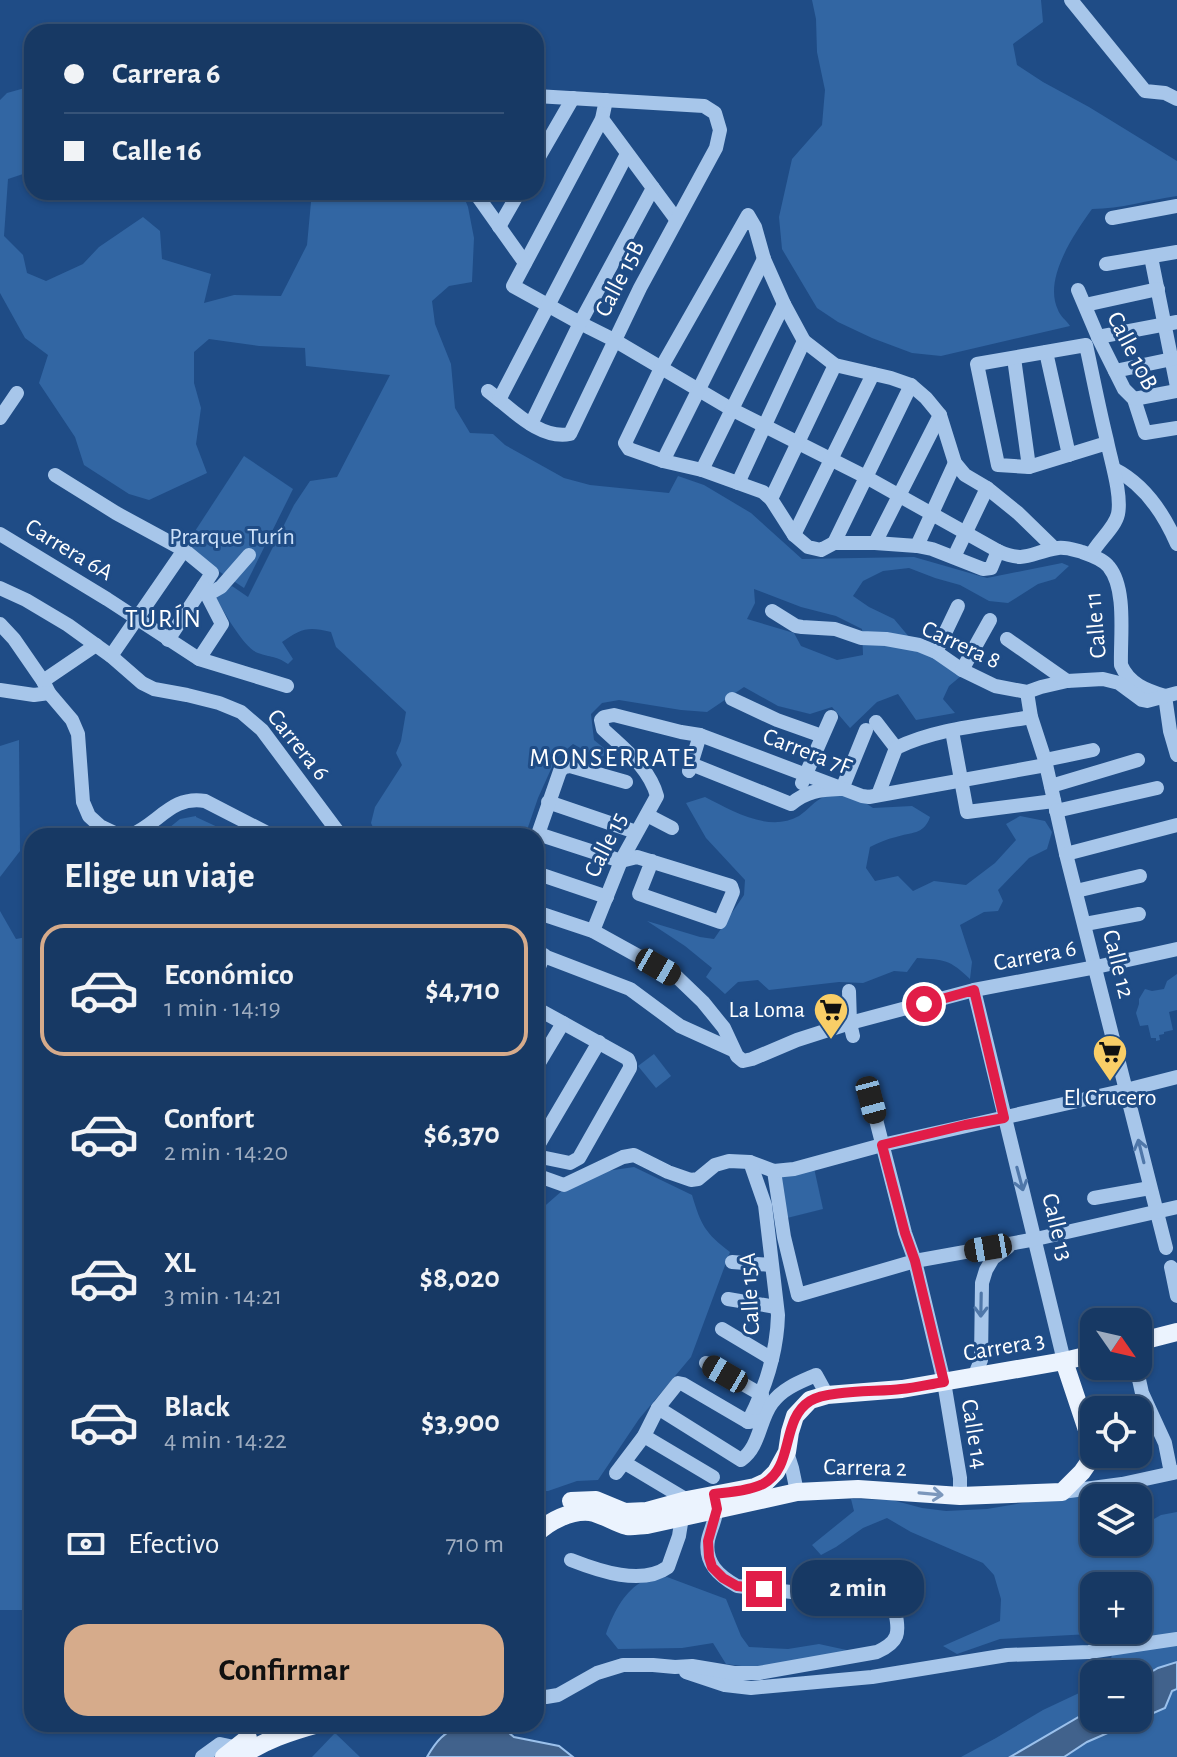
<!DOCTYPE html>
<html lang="es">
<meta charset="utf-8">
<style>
:root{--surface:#173964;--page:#24446d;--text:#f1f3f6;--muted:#9eacbf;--line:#365378;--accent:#d6ab8b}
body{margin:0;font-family:"Alegreya Sans",sans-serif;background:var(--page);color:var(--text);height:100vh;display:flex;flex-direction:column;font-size:30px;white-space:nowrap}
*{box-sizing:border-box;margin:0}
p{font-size:26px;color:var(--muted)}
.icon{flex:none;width:44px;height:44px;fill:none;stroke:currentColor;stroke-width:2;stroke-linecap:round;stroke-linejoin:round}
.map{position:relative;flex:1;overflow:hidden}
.sheet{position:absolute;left:24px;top:828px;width:520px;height:904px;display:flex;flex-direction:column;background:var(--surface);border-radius:24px;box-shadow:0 2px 6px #0004,0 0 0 2px var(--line)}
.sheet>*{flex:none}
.top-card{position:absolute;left:24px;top:24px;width:520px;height:176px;border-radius:24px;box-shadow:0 2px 6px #0004,0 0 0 2px var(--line);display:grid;align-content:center;height:176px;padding:0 40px;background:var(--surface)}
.needle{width:52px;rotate:124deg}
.fabs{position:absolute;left:1080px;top:1308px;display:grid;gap:16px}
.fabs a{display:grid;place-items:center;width:72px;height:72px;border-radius:16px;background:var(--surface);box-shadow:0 2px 6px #0004,0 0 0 2px var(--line);font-size:40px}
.end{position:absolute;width:36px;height:36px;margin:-18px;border:10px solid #e11d48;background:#fff;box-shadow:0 0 0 4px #fff}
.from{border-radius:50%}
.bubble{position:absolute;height:56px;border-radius:24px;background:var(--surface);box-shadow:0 2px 6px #0004,0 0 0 2px var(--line);font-size:26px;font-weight:600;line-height:56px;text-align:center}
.car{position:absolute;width:24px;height:48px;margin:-24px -12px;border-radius:10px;box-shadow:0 0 6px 2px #0007;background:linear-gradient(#222 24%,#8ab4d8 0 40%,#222 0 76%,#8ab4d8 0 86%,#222 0)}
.top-card b{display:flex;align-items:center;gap:28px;height:76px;font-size:30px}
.top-card b+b{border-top:2px solid var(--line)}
.top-card i{width:20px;height:20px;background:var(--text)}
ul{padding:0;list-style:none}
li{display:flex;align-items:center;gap:24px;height:132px;margin:0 16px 12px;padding:0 24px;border:4px solid transparent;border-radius:24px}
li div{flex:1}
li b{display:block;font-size:30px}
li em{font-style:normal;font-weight:600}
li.current{border-color:var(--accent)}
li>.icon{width:72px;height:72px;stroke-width:1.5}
h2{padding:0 40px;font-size:36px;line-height:96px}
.pay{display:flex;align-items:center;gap:20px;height:88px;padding:0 40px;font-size:30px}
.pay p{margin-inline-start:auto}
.action{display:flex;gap:16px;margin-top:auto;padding:16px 40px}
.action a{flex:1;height:92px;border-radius:24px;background:var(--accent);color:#111;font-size:32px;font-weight:600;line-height:92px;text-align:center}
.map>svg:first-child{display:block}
.green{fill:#3266a3;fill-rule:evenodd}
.water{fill:#41628c;stroke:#9bc1ec;stroke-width:2}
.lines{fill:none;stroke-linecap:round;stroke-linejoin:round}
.minor{stroke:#a7c6ea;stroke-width:14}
.major{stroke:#ebf3fe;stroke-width:18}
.oneway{stroke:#4f77a9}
.oneway2{stroke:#7b97bc}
.route{stroke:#e11d48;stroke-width:10}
.labels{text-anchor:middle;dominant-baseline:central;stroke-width:6;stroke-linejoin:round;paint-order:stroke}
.street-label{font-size:24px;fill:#fff;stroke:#1f4c86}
.park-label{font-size:24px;fill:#cce0f8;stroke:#1f4c86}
.poi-label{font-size:24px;fill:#fff;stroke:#1f4c86;text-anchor:end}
.neighbourhood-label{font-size:26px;letter-spacing:2px;fill:#fff;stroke:#1f4c86}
</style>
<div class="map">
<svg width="1177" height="1757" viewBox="0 0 1177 1757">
<rect width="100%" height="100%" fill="#1f4c86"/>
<g class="green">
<path d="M812 0H1041L1043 22 1013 44 1017 65 1043 82 1089 107 1177 161V196C1148 200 1121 209 1092 209 1074 234 1043 279 1058 310 1060 316 1067 321 1070 326L941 356 912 353 872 338 838 322 817 308 782 249 779 217 792 159 822 125 825 90 817 52 816 19Z"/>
<path d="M32 86V171L8 179 4 236 23 255 27 273 46 281 83 264 99 247 143 217 160 231 162 259 211 274 204 303 234 295 281 296 307 245 311 202 316 192H462L468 207 474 238 472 282 449 286 432 301 435 324 451 364 455 408 470 433 493 434 505 445 564 478 590 485 669 493 678 476 704 485 751 513 802 559 914 557 987 578 1062 563 1069 566 1055 579 1038 584 1008 603 989 601 960 585 935 578 909 568 883 571 863 581 853 596 869 607 894 619 915 644 961 676 949 686 943 699 955 713 916 720 898 694 877 702 850 728 832 707 810 714 778 706 744 687 707 712 681 710 619 700 602 703 591 714 594 740 610 753 599 758 573 744 556 758 538 798 525 836H377L371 823 375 807 402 765 396 753 401 741 406 712 336 647 331 632C307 626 301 629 282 642L293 659 288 664C275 655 271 658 258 653 244 648 224 612 216 598L232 586 248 597 294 505 310 481 337 477 390 375 306 366 305 348 259 346 209 339 194 352V383L201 408 196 444 207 473 149 500 129 494 84 465 75 437 39 383 48 355 25 338 0 293V100L7 93ZM754 589 801 607 836 616 862 629 863 655 837 660 801 646 794 633 747 619 755 603Z"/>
<polygon points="244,456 293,489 244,588 184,548"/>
<polygon points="19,740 20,851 0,877 0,746"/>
<path d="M843 794 861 800 873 808 912 806 930 817C924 835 911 832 896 837 887 839 878 843 870 847L866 868 875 881 898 876 913 891 934 881 966 885 995 863 1016 840 1006 824 1020 816 1045 821 1052 832 1047 849 1029 858 998 890 1003 901 998 911 984 912 960 925 972 962 970 979C949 959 945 960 917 958L907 972 894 971 863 983 839 982 769 990 758 980 738 982 725 994 706 977 712 968 685 946 647 921 700 937 714 939 744 895 745 880 706 838 686 803 705 797C733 811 769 833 799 816 808 810 815 800 824 797 830 795 837 795 843 794Z"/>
<polygon points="196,816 196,817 237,836 159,836 180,819"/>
<polygon points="0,911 16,939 32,936 32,1610 0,1610"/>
<polygon points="1177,974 1177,1010 1169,1012 1173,1030 1164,1032 1164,1034 1159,1035 1160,1040 1156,1041 1156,1038 1151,1038 1148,1025 1140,1026 1136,1013 1139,1004 1139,999 1145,989 1152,991 1164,989 1167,981"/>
<polygon points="654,1054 671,1076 656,1088 638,1066"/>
<path d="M634 1167 692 1195C701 1225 705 1233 730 1252L691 1357 639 1419 598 1480 577 1481 548 1491H536V1231L539 1211 563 1190 607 1171Z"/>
<polygon points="814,1168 823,1209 787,1218 778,1177"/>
<path d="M1082 1493 1101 1498H1094V1542H1138V1528L1161 1515 1177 1512V1662L1158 1668 1138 1680V1674H1104L1108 1668 1117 1639 1090 1634 1000 1639 957 1654 943 1646 1000 1621 1001 1599 994 1575 983 1563 911 1532 887 1518 863 1528 836 1547 821 1555 812 1545 854 1511 851 1499 892 1500 922 1508 946 1511 987 1509ZM1094 1586H1138V1630H1094Z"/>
<path d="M667 1577 726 1599 741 1636 749 1647 788 1649 819 1644 851 1651 757 1668 726 1664 713 1643 682 1648 618 1649 606 1634C612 1616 623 1593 640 1583 647 1579 659 1579 667 1577Z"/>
<polygon points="1094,1686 1094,1708 1010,1757 961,1757 996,1738 1043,1710"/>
<polygon points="1177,1689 1177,1757 1064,1757 1087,1742 1165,1708 1172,1691"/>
<polygon points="335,1733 360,1757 312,1757"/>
</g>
<g class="water">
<polygon points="1177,1662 1177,1689 1172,1691 1165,1708 1087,1742 1064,1757 1010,1757 1094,1708 1094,1718 1138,1718 1138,1680 1158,1668"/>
<path d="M490 1724H498L514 1737 559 1746 573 1757H427C435 1743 445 1729 463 1727 472 1726 481 1728 490 1724Z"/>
</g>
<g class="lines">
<g class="minor">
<polyline points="1071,0 1145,91 1165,93 1177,99"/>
<path d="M606 100 602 119 513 286 580 323 614 340 731 409 866 477 998 551C1026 564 1031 552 1058 548 1067 547 1074 550 1082 552 1091 555 1104 560 1109 567 1127 589 1120 638 1121 665 1129 684 1146 690 1165 696L1170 731 1177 755"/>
<polyline points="602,119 676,219"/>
<polyline points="536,162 573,98"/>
<polyline points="477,192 476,194 525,263"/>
<polyline points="1112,218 1177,206"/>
<polyline points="499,227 519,192"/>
<polyline points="1151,257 1177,387"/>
<polyline points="1106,264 1177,252"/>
<polyline points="1078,290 1098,337 1124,389 1134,399 1145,433 1177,428"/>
<polyline points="1085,305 1158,289"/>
<polyline points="1098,337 1177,322"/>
<polyline points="1046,352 1069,455"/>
<polyline points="1014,358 1029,467"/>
<polyline points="1115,371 1172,359"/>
<path d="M488 391C511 408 539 440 570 434L640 288 716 148 720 130 715 113 704 106 536 96"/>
<polyline points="1134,399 1177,391"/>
<polyline points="499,400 627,154"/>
<polyline points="0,418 17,393"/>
<polyline points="531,424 580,323 653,188"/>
<polyline points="663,461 764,259"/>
<path d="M1114 469C1144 484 1164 514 1177 544"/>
<polyline points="702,470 784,304"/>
<polyline points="55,475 116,513 184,550 212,573 168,640"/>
<polyline points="738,483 804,341"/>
<polyline points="771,499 835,365"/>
<polyline points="0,534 107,599 199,659 287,686"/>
<polyline points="794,535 873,374"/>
<polyline points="834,543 911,385"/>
<polyline points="875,543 940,415"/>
<polyline points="917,546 955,463"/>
<polyline points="998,551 991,568 983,569 932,549 917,546 875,543 834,543 821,550 808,547 794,535 771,499 763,492 702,470 663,461 629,449 625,443 661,368 748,215 755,227 764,259 784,304 804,341 835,365 891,378 911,385 926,398 940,415 955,463 965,475 987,488 1018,513 1054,548"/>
<path d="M1091 555C1098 541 1115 528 1118 514 1122 495 1111 461 1107 441 1099 409 1093 377 1086 345L977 364 998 465 1029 467 1107 443"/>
<polyline points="954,557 987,488"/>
<polyline points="0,588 26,600 68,625 111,656 142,683 154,689 187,695 219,703 241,712 262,730 341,836"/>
<polyline points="207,595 221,587 249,555"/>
<polyline points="772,611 796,626 802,627 835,629 861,638 886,639 919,645 936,652 962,670 995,686 1027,692 1041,687 1067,681 1103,679 1119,683 1142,700 1147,701 1177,693"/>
<polyline points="0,624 14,639 43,681 49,693 72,720 78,734 83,802 89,816 100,826 121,836"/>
<polyline points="1007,639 1067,681"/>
<polyline points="936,652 958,606"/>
<polyline points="111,656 184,550"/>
<polyline points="199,659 222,624 203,587"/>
<polyline points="962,670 990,620"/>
<polyline points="43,681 96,645"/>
<polyline points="0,690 34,695 49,693"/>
<polyline points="1027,692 1031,717 1045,760 1066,854 1166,1248"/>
<polyline points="732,699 777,720 822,736"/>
<polyline points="876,722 896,748 878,795"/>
<polyline points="952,731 967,812 1054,801"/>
<path d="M896 748C937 728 986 725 1031 717"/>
<polyline points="1045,760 1093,750"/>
<path d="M691 764 791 804C808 790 821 790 842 789L866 730"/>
<polyline points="689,771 700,735"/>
<polyline points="802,783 831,717"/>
<polyline points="1051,786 1138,760"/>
<polyline points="548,802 636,832"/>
<polyline points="1056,811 1157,788"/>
<polyline points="647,815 672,828"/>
<polyline points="538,834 621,861 637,857 731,886 733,892 720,922 639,894 652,861"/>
<path d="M129 836C158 825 171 795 205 801L273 836"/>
<polyline points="536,840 560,771 564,767 570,766 626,782"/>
<polyline points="1066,854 1177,825"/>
<polyline points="536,873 607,897"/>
<polyline points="1076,891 1140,876"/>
<polyline points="536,912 593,931 678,978 703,1002 724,1028 737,1056 743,1061 752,1059 797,1040 850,1023 974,990 1096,967 1177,949"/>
<polyline points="1085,924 1139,914"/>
<path d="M593 931 621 861 657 796C649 767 624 749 603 729L601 720 604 717 614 715 681 732 700 735 862 796 869 797 1046 765"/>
<polyline points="536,953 630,989 680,1026 733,1050"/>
<polyline points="536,974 544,955"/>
<polyline points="974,990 1064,1361"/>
<polyline points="849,991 850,1023 853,1036"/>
<polyline points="536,1008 628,1059 630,1064 630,1068 579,1158 570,1163 536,1156"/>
<polyline points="536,1068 563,1023"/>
<polyline points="871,1100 905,1233 915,1261 944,1382 960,1478 960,1496"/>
<polyline points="536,1149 599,1042"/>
<polyline points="774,1171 784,1237 798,1295 915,1261 1036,1239 1177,1207"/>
<polyline points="536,1175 564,1185 623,1157 634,1155 668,1172 691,1180 698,1179 715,1165 729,1161 750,1162 774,1171 794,1169 882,1145 1126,1090 1177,1077"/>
<polyline points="1094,1198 1150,1188"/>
<polyline points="732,1262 771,1265"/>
<polyline points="1171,1267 1177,1296"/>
<polyline points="728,1299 776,1307"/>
<polyline points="722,1329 772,1359"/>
<polyline points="706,1363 762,1395"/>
<polyline points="1136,1366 1142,1393 1165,1443 1171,1473"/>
<polyline points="974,1377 981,1360 982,1283 986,1270 993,1258 1008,1247"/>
<path d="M658 1408 741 1460C760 1447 759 1420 772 1403 783 1388 800 1382 816 1375L827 1395"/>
<path d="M748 1422C765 1389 777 1353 778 1315L765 1205 750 1162"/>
<polyline points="644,1436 713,1477"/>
<polyline points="787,1452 792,1468 797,1492"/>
<polyline points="625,1463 687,1500"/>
<polyline points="616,1473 644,1436 658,1408 678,1383 683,1384 748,1422 756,1421"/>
<polyline points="1062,1492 1122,1484 1177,1472"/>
<path d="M571 1560C599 1571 642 1586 668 1567L679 1536 682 1517"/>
<polyline points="686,1672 725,1685 751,1688 872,1677 1007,1655 1089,1652 1177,1639"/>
<path d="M536 1696 546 1697 558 1695 597 1673 623 1665H653L675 1667 692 1666 734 1673H759L877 1652C899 1642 900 1633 895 1611L882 1602 737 1586C719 1576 704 1563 708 1540 711 1527 718 1516 716 1502"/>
<polyline points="202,1757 220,1744 234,1747"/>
</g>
<g class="major">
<polyline points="1138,1342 1177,1332"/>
<polyline points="571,1501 596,1500 625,1512 647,1511 687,1500 755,1487 766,1482 776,1472 787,1452 790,1432 795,1416 810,1400 827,1395 902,1389 1064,1361 1094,1354"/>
<path d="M536 1534C549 1521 571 1510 590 1512 603 1514 614 1523 627 1526 633 1527 641 1525 647 1525L797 1492 858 1489 960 1496 1062 1492 1082 1472 1091 1459 1088 1433 1064 1361"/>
<polyline points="224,1757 248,1738"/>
<path d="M240 1757C265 1740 289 1732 318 1724"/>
</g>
</g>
<defs><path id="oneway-shaft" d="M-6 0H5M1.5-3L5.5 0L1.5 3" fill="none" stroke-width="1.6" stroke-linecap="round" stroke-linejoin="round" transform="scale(2)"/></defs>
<g class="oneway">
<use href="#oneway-shaft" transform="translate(1141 1151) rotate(-104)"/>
<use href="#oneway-shaft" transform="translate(1020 1179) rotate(75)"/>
<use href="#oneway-shaft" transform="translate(981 1305) rotate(91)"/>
</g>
<use class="oneway2" href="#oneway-shaft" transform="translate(931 1494) rotate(5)"/>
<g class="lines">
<path class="route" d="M764 1589 737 1586 723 1578 712 1567 709 1557 708 1541 717 1509 714 1494C730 1492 749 1491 763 1484 795 1467 780 1420 810 1401 827 1390 879 1392 901 1389 916 1388 930 1384 944 1382L915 1261 905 1233 882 1145 965 1125 1004 1118 974 990 924 1004"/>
</g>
<defs>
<g id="supermarket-pin" transform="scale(1.8)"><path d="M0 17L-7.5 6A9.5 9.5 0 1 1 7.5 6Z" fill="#f9ce67" stroke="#1f4c86"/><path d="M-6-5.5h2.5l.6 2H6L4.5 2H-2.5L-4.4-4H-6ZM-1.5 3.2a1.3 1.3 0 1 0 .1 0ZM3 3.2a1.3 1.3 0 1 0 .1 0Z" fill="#111"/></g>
</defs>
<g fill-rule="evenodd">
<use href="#supermarket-pin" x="831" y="1010"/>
<use href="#supermarket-pin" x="1110" y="1052"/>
</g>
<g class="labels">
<g class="street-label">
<text transform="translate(620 279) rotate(-63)">Calle 15B</text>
<text transform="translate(1132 351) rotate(63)">Calle 10B</text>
<text transform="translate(69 550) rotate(31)">Carrera 6A</text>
<text transform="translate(1096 625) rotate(-95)">Calle 11</text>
<text transform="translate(961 645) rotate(25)">Carrera 8</text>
<text transform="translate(298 745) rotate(51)">Carrera 6</text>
<text transform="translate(807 752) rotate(21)">Carrera 7F</text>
<text transform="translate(606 845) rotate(-64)">Calle 15</text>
<text transform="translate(1035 956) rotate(-11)">Carrera 6</text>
<text transform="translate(1118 964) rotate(76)">Calle 12</text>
<text transform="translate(1057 1227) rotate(76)">Calle 13</text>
<text transform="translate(750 1294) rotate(-93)">Calle 15A</text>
<text transform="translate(1004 1347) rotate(-10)">Carrera 3</text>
<text transform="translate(974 1434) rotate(81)">Calle 14</text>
<text transform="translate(865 1468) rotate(1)">Carrera 2</text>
</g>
<g class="park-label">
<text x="232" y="537">Prarque Turín</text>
</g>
<g class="poi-label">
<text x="805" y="1010">La Loma</text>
<text x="1110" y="1098" text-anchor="middle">El Crucero</text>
</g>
<g class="neighbourhood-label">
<text x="164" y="619">TURÍN</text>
<text x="613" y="758">MONSERRATE</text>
</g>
</g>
</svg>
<div class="fabs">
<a><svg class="needle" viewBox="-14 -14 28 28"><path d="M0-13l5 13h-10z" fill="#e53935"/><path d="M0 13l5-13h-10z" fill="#9eacbf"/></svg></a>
<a><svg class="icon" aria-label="locate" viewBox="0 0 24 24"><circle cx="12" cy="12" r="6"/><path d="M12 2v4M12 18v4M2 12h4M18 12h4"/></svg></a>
<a><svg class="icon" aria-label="layers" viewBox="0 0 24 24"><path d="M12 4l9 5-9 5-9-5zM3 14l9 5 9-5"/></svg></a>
<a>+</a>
<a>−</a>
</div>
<i class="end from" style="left:924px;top:1004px"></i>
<i class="end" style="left:764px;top:1589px"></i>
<div class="bubble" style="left:792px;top:1560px;width:132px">2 min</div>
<i class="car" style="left:658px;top:967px;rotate:120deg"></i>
<i class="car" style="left:871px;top:1100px;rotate:165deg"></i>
<i class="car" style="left:988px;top:1248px;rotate:260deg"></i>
<i class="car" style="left:725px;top:1374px;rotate:300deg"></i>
<div class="top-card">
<b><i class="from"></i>Carrera 6</b>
<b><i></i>Calle 16</b>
</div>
<section class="sheet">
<h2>Elige un viaje</h2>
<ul>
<li class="current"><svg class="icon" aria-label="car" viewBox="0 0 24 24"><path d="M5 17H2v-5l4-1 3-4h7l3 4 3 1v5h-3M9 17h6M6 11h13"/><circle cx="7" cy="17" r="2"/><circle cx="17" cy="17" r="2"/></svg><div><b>Económico</b><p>1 min · 14:19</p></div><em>$4,710</em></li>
<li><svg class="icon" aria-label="car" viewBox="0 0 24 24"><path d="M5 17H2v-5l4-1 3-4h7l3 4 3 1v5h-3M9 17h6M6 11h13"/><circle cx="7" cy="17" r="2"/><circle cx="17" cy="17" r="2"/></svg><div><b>Confort</b><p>2 min · 14:20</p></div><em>$6,370</em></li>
<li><svg class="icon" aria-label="car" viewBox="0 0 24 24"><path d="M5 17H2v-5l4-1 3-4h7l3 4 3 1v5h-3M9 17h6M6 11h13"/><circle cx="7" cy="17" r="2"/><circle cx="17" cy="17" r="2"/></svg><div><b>XL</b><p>3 min · 14:21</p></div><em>$8,020</em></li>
<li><svg class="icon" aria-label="car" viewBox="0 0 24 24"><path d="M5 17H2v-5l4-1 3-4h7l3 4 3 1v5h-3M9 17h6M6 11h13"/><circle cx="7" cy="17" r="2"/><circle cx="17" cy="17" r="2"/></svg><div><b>Black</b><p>4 min · 14:22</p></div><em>$3,900</em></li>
</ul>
<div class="pay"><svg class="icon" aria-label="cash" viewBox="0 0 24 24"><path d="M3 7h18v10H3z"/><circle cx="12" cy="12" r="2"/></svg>Efectivo<p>710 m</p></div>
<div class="action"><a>Confirmar</a></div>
</section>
</div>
